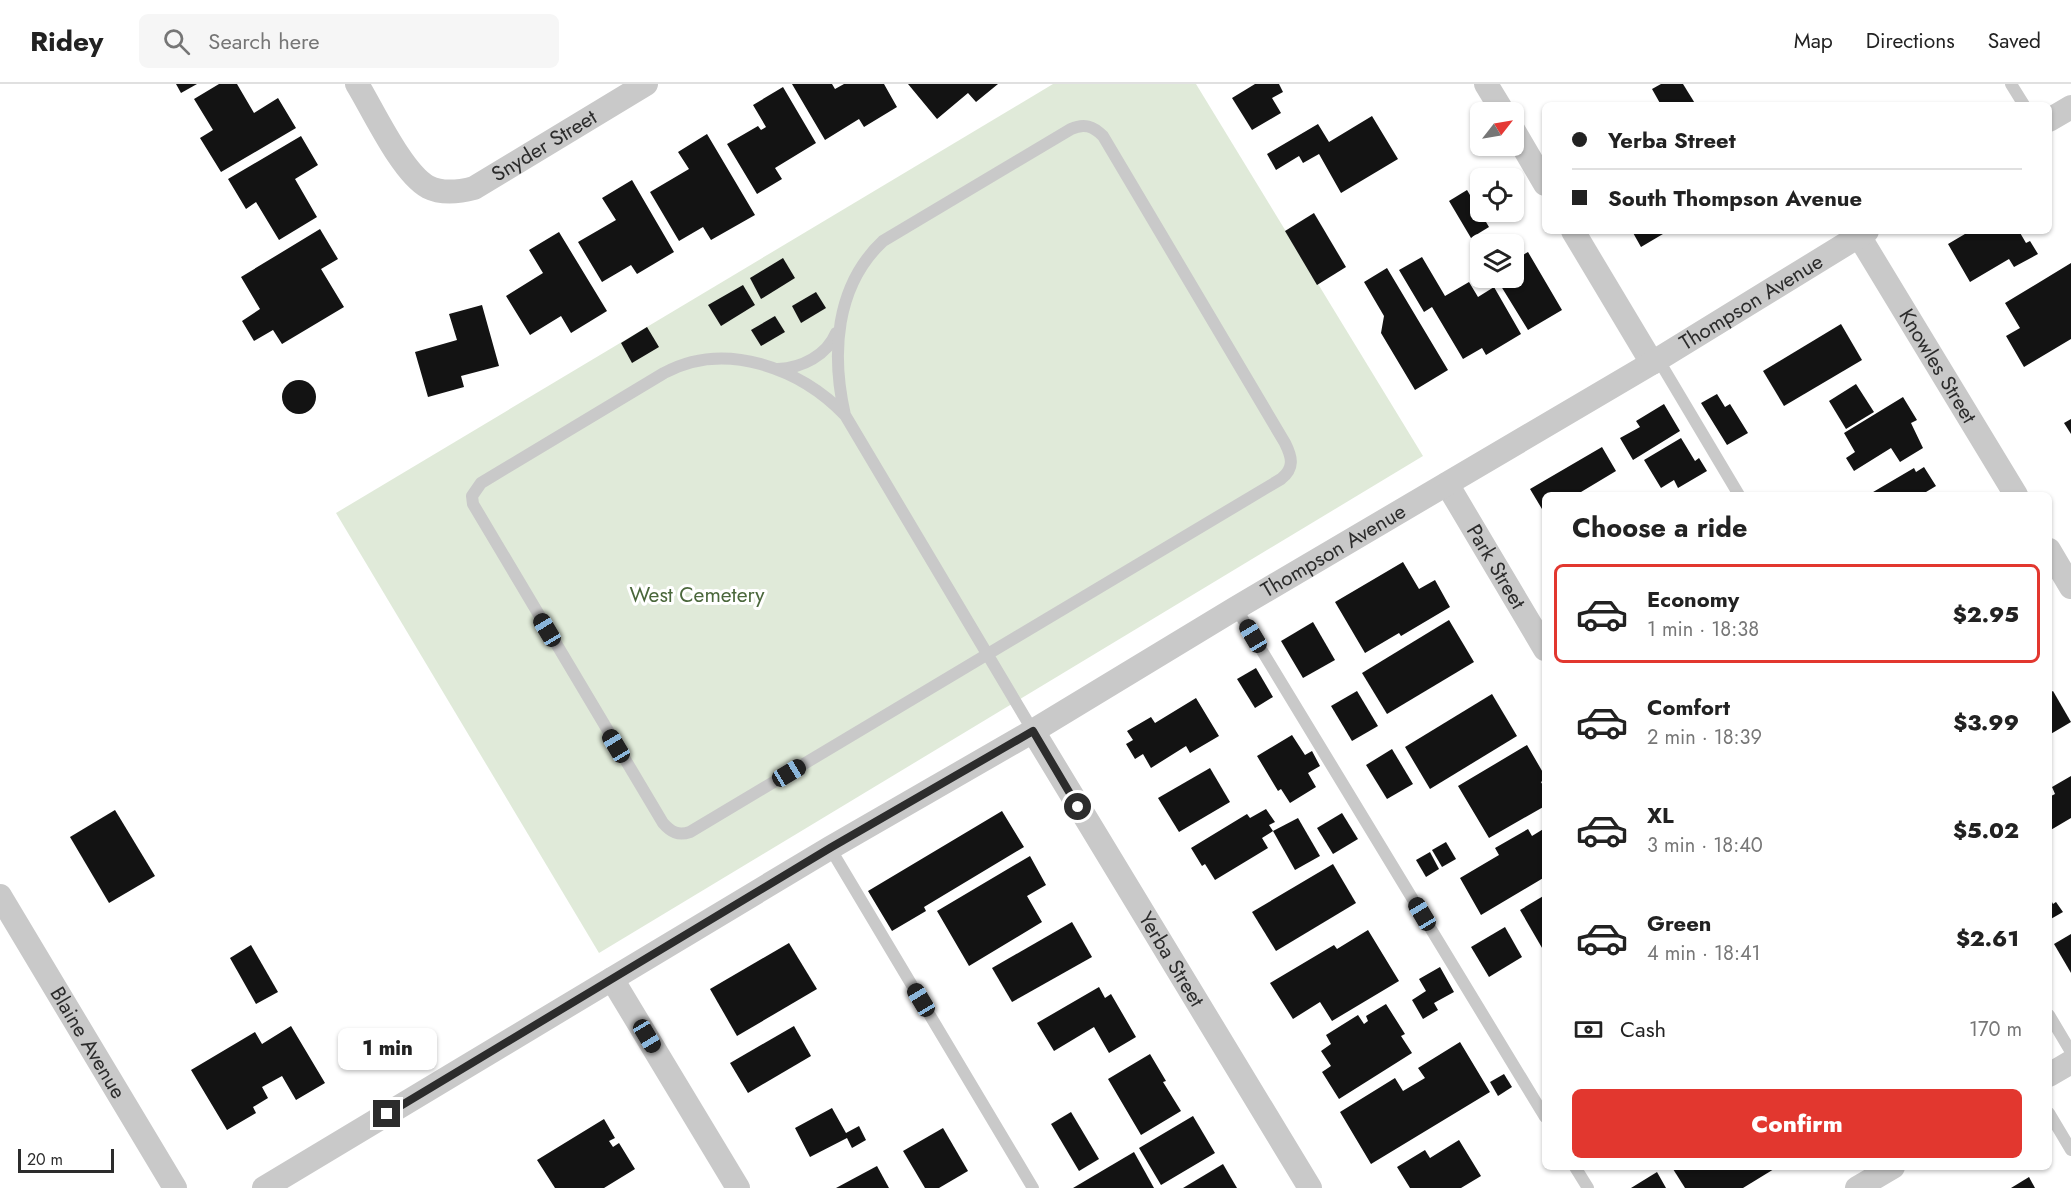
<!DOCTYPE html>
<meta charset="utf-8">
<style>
:root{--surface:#fff;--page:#f6f6f6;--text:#222;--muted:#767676;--line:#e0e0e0;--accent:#e2372f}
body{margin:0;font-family:Jost,sans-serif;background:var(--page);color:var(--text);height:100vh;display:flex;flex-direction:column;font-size:22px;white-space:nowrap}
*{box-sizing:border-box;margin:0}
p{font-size:20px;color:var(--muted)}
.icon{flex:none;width:33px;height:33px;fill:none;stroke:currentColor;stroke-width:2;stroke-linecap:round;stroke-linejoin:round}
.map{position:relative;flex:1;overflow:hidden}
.side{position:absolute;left:1542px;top:408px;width:510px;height:678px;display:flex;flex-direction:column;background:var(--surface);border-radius:9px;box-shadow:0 2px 4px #0004}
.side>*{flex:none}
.guide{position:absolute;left:1542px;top:18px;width:510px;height:132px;border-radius:9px;box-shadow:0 2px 4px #0004;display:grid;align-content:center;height:132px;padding:0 30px;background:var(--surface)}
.needle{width:39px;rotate:59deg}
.controls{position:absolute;left:1470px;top:18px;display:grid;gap:12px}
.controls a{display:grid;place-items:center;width:54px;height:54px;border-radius:9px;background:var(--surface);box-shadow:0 2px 4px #0004;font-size:30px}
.scale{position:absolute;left:18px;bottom:15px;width:96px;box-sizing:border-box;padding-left:6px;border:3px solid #2c2c2c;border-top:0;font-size:16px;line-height:21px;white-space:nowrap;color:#2c2c2c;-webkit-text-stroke:4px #fff;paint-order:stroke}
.end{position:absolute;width:27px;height:27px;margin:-14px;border:8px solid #2c2c2c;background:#fff;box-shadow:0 0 0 3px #fff}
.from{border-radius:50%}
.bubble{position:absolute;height:42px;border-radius:9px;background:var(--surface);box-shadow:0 2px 4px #0004;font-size:20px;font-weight:800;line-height:42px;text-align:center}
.car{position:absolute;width:18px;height:36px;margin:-18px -9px;border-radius:8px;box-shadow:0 0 4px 2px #0007;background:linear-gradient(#222 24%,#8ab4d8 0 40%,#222 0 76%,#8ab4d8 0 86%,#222 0)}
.guide b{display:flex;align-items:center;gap:21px;height:57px;font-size:22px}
.guide b+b{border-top:2px solid var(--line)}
.guide i{width:15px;height:15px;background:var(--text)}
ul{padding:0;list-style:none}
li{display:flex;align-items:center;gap:18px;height:99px;margin:0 12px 9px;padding:0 18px;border:3px solid transparent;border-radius:9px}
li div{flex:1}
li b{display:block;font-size:22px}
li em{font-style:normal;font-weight:800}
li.selected{border-color:var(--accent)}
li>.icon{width:54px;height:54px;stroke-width:1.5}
h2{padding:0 30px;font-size:27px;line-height:72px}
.pay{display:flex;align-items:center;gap:15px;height:66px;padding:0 30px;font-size:22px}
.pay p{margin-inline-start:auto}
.primary-button{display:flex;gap:12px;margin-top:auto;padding:12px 30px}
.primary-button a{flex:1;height:69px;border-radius:9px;background:var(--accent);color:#fff;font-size:24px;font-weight:800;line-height:69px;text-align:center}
header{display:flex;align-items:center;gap:36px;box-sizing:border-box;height:84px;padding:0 30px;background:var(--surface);border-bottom:2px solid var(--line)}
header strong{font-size:28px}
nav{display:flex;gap:33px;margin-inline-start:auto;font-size:21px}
.search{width:420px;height:54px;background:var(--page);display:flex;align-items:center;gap:15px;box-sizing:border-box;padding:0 21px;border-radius:9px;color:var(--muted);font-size:22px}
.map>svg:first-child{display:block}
.green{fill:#e0ead9}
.building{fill:#131313}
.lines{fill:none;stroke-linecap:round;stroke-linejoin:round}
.service{stroke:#c9c9c9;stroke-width:12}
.minor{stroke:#c9c9c9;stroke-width:24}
.route{stroke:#2c2c2c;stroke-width:8}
.labels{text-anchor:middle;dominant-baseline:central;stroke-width:6;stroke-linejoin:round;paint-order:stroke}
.street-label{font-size:21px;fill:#2c2c2c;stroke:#fff}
.park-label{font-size:21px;fill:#4a673b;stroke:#fff}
</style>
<header>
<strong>Ridey</strong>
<div class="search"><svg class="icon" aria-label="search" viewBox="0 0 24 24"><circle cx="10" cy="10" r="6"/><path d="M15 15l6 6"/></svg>Search here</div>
<nav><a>Map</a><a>Directions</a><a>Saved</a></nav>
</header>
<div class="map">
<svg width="2071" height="1104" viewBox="0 0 2071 1104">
<rect width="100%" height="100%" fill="#fff"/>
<polygon class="green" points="1053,0 1196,0 1423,372 599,869 336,429"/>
<g class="building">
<polygon points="176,0 197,0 181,9"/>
<polygon points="219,0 237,0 254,29 278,14 296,44 221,88 200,54 213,46 194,15"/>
<polygon points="792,0 832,0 835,5 844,0 884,0 897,23 864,43 859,35 825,56"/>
<polygon points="908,0 998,0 976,18 968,9 937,35"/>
<polygon points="1255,0 1279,0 1283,8 1272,14 1281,29 1252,46 1232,14"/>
<polygon points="1661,0 1683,0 1696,21 1661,21 1652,5"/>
<polygon points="783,3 816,59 775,84 782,95 757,110 727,60 758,42 761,46 766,43 753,21"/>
<polygon points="1372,32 1398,75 1341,109 1319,70 1303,79 1299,72 1276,86 1267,70 1318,40 1329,58"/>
<polygon points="707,50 755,131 711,156 703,143 679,157 650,108 689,85 678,68"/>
<polygon points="301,52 318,81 295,95 317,133 279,156 256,118 246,125 228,95"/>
<polygon points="632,96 674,168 637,190 631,181 602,198 578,158 616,136 602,114"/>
<polygon points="1467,106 1489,143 1471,154 1449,117"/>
<polygon points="1314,129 1346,183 1317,201 1285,147"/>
<polygon points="320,145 338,175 321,185 344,223 282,260 273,246 254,257 242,237 260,225 241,193"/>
<polygon points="1632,147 1668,147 1641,163"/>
<polygon points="1970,147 2019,147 2026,159 2030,157 2038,170 2014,183 2009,175 1970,198 1948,160"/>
<polygon points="559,148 607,227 571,249 561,232 530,251 506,212 543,189 529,166"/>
<polygon points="1528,168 1562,226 1528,246 1496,194 1514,194 1514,176"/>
<polygon points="1422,173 1445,212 1469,198 1478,213 1494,203 1521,250 1486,271 1482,264 1463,275 1432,223 1424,228 1399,186"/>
<polygon points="783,174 795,194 761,215 750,194"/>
<polygon points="2071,179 2071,255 2024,283 2006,252 2020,244 2005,219"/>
<polygon points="1387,184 1448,286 1415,306 1381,249 1384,232 1364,198"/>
<polygon points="743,201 755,221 721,242 708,221"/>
<polygon points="816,208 826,224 801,239 792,222"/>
<polygon points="482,221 499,282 461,292 464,303 428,313 415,268 457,256 449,230"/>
<polygon points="775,232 785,248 761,262 751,246"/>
<polygon points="1841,240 1862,276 1784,322 1763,287"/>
<polygon points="647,243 659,263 632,279 621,259"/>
<circle cx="299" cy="313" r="17"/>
<polygon points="1856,300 1874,328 1846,345 1829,317"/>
<polygon points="1717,310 1725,323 1730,320 1748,349 1727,361 1701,319"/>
<polygon points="1903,313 1917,336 1911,339 1923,364 1900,378 1891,364 1854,387 1846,374 1855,368 1844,349"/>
<polygon points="1664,320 1680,347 1633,376 1620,354 1640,343 1636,337"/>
<polygon points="2071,335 2071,350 2064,339"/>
<polygon points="1681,354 1695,377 1699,374 1707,387 1678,404 1674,396 1661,404 1644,376"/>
<polygon points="1602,363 1616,387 1576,411 1545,411 1545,430 1530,405"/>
<polygon points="1924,383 1936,402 1926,408 1927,411 1868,411 1914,384 1916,388"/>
<polygon points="1403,478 1419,505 1435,496 1450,523 1401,552 1399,549 1365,569 1335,518"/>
<polygon points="1449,536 1474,578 1387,630 1362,589"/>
<polygon points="1313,538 1335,576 1303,594 1281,557"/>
<polygon points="1256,584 1273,613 1255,624 1237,595"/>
<polygon points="1357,607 1378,642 1352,657 1331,622"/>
<polygon points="2053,607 2071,638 2049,651 2049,609"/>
<polygon points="1492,610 1517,652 1430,705 1405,663"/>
<polygon points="1196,614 1219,652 1190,669 1186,662 1151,684 1143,670 1135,675 1126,660 1133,656 1127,647 1151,633 1155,639"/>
<polygon points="1292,651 1305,671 1312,667 1320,682 1308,689 1316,703 1290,719 1281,705 1278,707 1257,672"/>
<polygon points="1527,661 1545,692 1545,695 1541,698 1545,705 1545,722 1489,754 1458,702"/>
<polygon points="1392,665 1413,700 1387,715 1366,681"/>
<polygon points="1210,684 1230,718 1179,748 1158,714"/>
<polygon points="2071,692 2071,734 2049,747 2049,713 2055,710 2052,703"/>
<polygon points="1266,725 1275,738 1269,741 1273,747 1262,754 1268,764 1215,796 1205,780 1202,782 1191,764 1247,730 1250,734"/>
<polygon points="115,726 155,792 109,819 70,753"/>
<polygon points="1002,727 1024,763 924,823 926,827 892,847 868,807"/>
<polygon points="1342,729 1358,755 1333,770 1317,744"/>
<polygon points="1298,734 1320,772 1295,786 1273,747"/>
<polygon points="1545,744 1545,793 1481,831 1460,794 1499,771 1495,764 1528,745 1532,752"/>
<polygon points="1446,758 1456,775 1442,783 1432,766"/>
<polygon points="1430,768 1439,785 1426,793 1416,776"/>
<polygon points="1030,772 1046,801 1027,812 1042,838 969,882 937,827"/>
<polygon points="1333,780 1356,819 1276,867 1252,828"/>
<polygon points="1545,811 1545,869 1520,826"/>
<polygon points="2049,812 2053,820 2056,818 2063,828 2049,836"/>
<polygon points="1072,838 1092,873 1012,918 992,884"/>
<polygon points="1505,843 1522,873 1489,893 1471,863"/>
<polygon points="1368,846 1399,897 1332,937 1320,918 1293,935 1270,899 1334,861 1337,865"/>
<polygon points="2071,850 2071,889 2054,860"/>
<polygon points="789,859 817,905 737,952 710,905"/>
<polygon points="251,861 278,908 256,920 230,874"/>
<polygon points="1440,883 1454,908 1434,919 1438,926 1423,935 1412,916 1426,907 1419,895"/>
<polygon points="1099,903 1105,914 1111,910 1136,953 1109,969 1094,943 1054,967 1037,939"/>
<polygon points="1386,920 1405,950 1401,952 1412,969 1339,1015 1322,988 1331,982 1321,967 1331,960 1326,951 1358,931 1364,940 1368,937 1366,932"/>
<polygon points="291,942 325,999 296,1016 282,992 262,1003 268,1014 253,1023 256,1029 227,1046 191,986 255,948 262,960"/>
<polygon points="794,942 811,972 748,1009 730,979"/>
<polygon points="1460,958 1490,1008 1371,1080 1340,1028 1395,994 1403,1007 1425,994 1418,984"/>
<polygon points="1150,970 1166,997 1163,998 1181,1027 1141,1051 1108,995"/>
<polygon points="1504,990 1512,1003 1498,1012 1490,998"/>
<polygon points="832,1024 846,1049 859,1042 866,1056 852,1064 847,1054 810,1073 795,1044"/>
<polygon points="1071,1028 1099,1075 1079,1087 1051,1040"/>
<polygon points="1193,1032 1215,1069 1161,1101 1139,1064"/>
<polygon points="604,1035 615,1054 609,1057 613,1063 619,1059 635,1085 604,1104 555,1104 537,1076"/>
<polygon points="943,1044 968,1087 939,1104 925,1104 903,1067"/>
<polygon points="1459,1056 1481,1092 1461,1104 1410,1104 1397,1083 1425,1066 1430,1074"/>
<polygon points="1134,1068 1154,1104 1073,1104"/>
<polygon points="1223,1080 1237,1104 1183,1104"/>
<polygon points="877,1082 889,1104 836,1104"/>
<polygon points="1677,1083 1772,1083 1774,1085 1743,1104 1685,1104 1673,1085"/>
<polygon points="1657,1088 1666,1104 1631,1104"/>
<polygon points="2029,1093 2035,1104 2011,1104"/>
</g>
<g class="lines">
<g class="service">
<polyline points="2011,0 2024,21"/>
<polyline points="1658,275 1739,411"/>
<path d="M778 285C802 284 827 271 836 249"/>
<path d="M845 331C800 284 725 256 664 289L481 399 472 412 473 420 663 739C671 748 678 752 690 748L1281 395C1295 384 1292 373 1285 359L1103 52C1093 42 1084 39 1071 45L883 157C835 202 831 270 845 331L1033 647"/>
<polyline points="1236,524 1545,1033"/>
<polyline points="830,764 1033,1104"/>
<polyline points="2049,931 2071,968"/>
<polyline points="2049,1029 2071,1066"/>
<polyline points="1575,1083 1588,1104"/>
</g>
<g class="minor">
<path id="s1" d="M357 0C373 26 402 89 428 103 442 110 459 108 474 104L646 0"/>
<polyline points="1486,0 1503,28"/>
<polyline points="2049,36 2071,23"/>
<polyline points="1514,47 1545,100"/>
<polyline points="1573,147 1652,279"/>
<path id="s2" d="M1859 152 2016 411"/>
<path id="s3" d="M1447 400 1545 565"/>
<polyline points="2049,466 2071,503"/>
<path id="s4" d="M1033 647 1310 1104"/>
<path id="s5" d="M0 812 175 1104"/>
<polyline points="612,895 738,1104"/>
<polyline points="2049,991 2071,978"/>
<path id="s6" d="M264 1104 830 764 1033 647 1236 524 1652 279 1867 147"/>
<polyline points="1857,1104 1893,1083"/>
</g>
</g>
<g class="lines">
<polyline class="route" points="387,1030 830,764 1033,647 1078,723"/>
</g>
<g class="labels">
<g class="street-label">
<text stroke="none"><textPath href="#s1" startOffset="255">Snyder Street</textPath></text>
<text stroke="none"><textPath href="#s6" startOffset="1731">Thompson Avenue</textPath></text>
<text stroke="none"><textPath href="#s2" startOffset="152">Knowles Street</textPath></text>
<text stroke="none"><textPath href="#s6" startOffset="1245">Thompson Avenue</textPath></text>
<text stroke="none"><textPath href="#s3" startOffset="96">Park Street</textPath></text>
<text stroke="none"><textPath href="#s4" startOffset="267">Yerba Street</textPath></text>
<text stroke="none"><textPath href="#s5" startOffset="171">Blaine Avenue</textPath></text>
</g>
<g class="park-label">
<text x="697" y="511">West Cemetery</text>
</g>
</g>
</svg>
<div class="controls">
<a><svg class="needle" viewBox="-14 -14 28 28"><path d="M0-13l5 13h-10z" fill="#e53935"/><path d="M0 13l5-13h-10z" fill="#767676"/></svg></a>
<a><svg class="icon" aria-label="locate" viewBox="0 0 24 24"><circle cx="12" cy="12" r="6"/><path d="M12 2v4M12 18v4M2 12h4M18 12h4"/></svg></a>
<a><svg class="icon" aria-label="layers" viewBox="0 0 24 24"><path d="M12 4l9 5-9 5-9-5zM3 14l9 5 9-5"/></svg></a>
</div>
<div class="scale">20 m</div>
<i class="end from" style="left:1078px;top:723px"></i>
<i class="end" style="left:387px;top:1030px"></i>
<div class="bubble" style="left:338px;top:944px;width:99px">1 min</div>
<i class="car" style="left:547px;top:546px;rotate:329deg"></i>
<i class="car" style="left:1253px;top:552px;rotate:329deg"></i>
<i class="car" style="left:616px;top:662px;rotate:329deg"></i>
<i class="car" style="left:789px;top:689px;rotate:59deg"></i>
<i class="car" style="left:1422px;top:830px;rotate:329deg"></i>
<i class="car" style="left:921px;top:916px;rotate:329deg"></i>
<i class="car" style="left:647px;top:952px;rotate:149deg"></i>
<div class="guide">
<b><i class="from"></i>Yerba Street</b>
<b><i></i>South Thompson Avenue</b>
</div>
<section class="side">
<h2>Choose a ride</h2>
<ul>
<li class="selected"><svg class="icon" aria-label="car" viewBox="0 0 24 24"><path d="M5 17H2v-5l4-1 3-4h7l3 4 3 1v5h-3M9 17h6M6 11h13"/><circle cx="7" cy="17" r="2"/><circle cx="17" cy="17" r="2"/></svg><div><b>Economy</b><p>1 min · 18:38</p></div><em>$2.95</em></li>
<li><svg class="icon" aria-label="car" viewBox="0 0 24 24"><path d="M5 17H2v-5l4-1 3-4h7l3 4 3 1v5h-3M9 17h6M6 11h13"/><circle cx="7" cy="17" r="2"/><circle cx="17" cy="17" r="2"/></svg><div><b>Comfort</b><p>2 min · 18:39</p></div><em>$3.99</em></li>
<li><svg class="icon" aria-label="car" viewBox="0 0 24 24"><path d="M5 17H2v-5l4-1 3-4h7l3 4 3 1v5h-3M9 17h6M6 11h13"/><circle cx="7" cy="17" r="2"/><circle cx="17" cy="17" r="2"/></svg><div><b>XL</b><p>3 min · 18:40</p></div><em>$5.02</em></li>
<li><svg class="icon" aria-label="car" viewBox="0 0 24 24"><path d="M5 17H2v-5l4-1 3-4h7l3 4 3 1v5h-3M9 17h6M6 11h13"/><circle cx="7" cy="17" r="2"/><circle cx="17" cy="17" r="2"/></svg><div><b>Green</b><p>4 min · 18:41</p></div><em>$2.61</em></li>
</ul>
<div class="pay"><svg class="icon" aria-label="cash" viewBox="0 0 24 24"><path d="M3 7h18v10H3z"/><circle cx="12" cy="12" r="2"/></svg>Cash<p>170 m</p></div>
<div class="primary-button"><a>Confirm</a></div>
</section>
</div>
